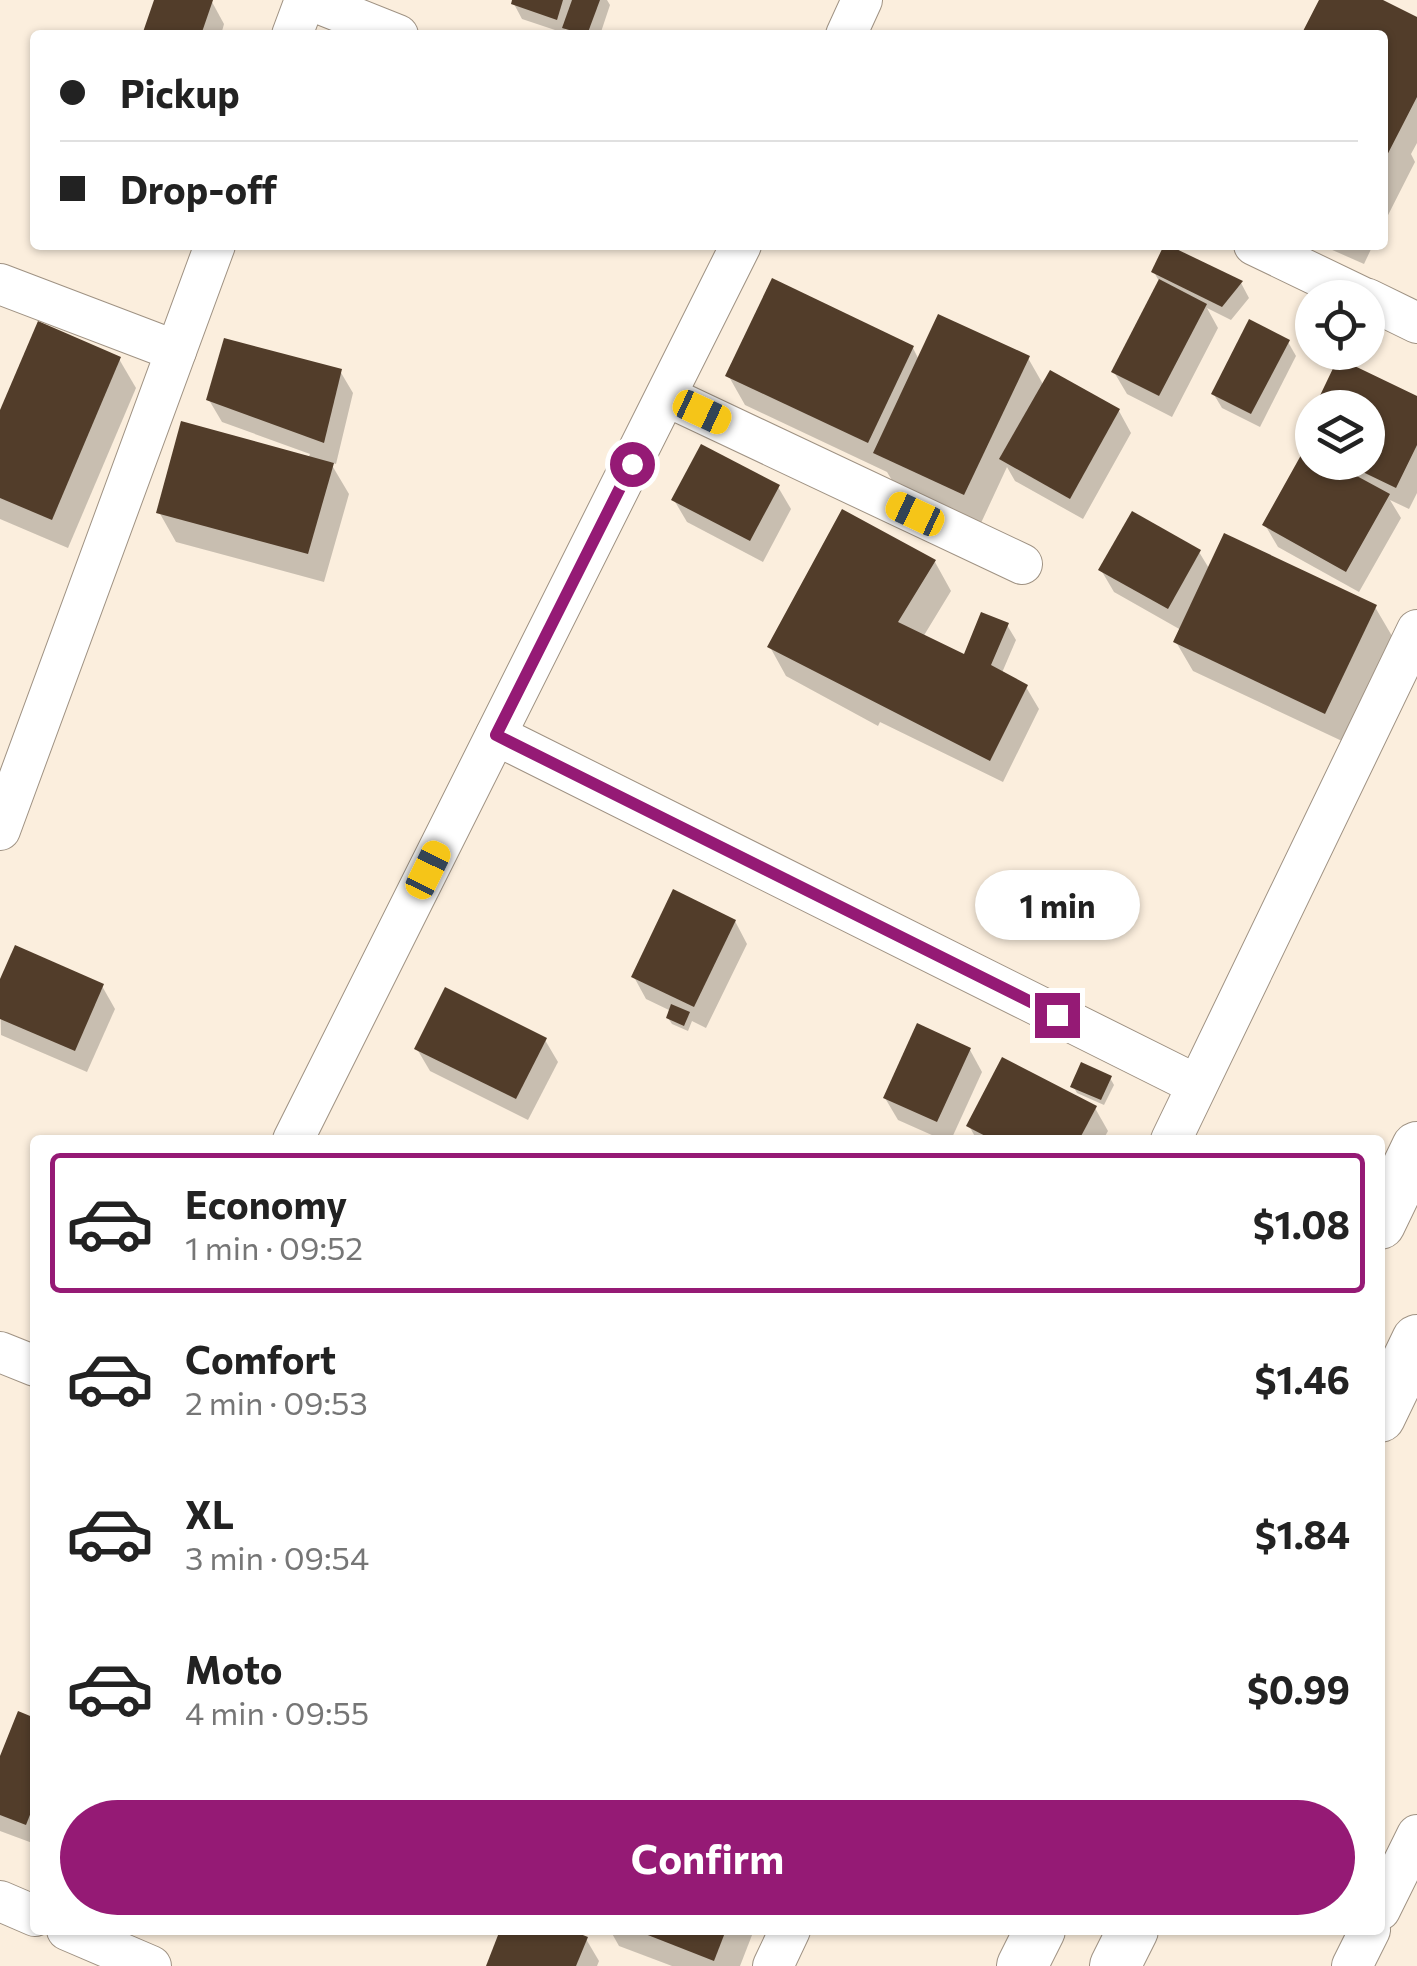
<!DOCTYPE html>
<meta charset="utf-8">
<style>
:root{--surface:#fff;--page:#f6f6f6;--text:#222;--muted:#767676;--line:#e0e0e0;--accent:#951a75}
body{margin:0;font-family:Commissioner,sans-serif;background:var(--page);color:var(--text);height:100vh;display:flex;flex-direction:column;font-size:38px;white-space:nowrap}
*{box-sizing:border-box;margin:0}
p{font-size:32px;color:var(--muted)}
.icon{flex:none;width:55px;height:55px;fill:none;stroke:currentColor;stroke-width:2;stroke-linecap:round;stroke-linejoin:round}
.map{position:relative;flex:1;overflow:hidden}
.side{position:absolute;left:30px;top:1135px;width:1355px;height:800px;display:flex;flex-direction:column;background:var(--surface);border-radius:10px;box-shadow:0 2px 8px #0004}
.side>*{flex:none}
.top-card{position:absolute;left:30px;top:30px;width:1358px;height:220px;border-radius:10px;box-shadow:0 2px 8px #0004;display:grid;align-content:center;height:220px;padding:0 30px;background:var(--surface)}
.controls{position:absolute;left:1295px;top:280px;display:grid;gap:20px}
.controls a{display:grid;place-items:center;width:90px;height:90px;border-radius:50%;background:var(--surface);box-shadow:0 2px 8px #0004;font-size:50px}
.end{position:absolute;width:45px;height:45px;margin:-22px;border:12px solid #951a75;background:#fff;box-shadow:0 0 0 5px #fff}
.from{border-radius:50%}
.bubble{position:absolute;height:70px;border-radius:35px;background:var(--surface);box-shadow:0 2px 8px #0004;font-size:32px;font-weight:700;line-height:70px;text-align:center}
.car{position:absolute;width:30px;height:60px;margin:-30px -15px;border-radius:12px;box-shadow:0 0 8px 2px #0007;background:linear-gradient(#f5c518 24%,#345 0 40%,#f5c518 0 76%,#345 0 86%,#f5c518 0)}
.top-card b{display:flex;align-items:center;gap:35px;height:95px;font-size:38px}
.top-card b+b{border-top:2px solid var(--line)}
.top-card i{width:25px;height:25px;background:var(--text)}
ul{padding:18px 0 0;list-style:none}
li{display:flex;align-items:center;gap:30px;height:140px;margin:0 20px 15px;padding:0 10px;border:5px solid transparent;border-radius:10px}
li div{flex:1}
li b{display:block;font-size:38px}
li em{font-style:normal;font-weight:700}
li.selected{border-color:var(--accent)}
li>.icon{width:90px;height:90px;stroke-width:1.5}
.button{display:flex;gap:20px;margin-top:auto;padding:20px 30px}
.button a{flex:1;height:115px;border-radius:60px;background:var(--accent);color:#fff;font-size:40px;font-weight:700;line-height:115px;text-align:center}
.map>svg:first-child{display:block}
.shadow{fill:#0003}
.building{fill:#523d2a}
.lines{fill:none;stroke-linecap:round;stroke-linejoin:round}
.minor-casing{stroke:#9f9283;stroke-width:42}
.major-casing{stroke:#9f9283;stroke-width:52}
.minor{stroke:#fff;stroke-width:40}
.major{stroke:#fff;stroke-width:50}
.route{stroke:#951a75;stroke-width:12}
</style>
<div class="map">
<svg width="1417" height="1966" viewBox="0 0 1417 1966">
<rect width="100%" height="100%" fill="#fbeedd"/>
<g class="shadow">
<polygon points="157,0 212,2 224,24 221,35 145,35"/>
<polygon points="515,0 607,0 610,5 600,35 569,35 566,29 564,33 522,19 514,4"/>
<polygon points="1322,0 1378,0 1417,19 1417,143 1411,154 1415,162 1382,227 1382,35 1304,35"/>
<polygon points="1321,245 1373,245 1364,264"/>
<polygon points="1154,272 1241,283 1249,298 1231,320 1207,308 1218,328 1172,417 1127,394 1114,372 1160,283"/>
<polygon points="1288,342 1296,356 1260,427 1222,408 1213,393"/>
<polygon points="913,348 919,360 1028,358 1044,386 1119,411 1131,433 1083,519 1015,481 1007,467 981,523 893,482 887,472 745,405 728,375"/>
<polygon points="119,359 136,388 68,548 0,519 0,417"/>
<polygon points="340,371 353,393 336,464 330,462 349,494 324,582 176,542 159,512 308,458 310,454 222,422 209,400"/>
<polygon points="1417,399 1417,493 1409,509 1390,500 1401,518 1359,592 1278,547 1265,525 1306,451 1300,441 1312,416 1312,462 1368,462 1368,408"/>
<polygon points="778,487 791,509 763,562 687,522 674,500"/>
<polygon points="1199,552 1210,570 1375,607 1392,636 1342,741 1193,671 1176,642 1181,630 1114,592 1101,570"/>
<polygon points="935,562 951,591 923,637 965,657 1007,625 1016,640 1001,675 1026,687 1039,709 1003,782 880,722 878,726 786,676 770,647"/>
<polygon points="735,921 747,944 706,1028 692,1021 688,1031 672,1024 668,1018 671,1011 646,999 634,977"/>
<polygon points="0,985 102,986 115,1009 87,1072 1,1035"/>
<polygon points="545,1040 558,1062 528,1120 430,1071 417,1049"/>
<polygon points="970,1050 982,1072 951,1140 943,1140 898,1120 885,1098"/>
<polygon points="1110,1078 1114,1085 1104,1105 1077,1093 1073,1086"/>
<polygon points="1095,1108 1108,1131 1103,1140 977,1140 969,1126"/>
<polygon points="35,1721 35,1844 0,1831 0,1763"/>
<polygon points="503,1930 563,1930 586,1939 599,1961 597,1966 489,1966"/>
<polygon points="610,1930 754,1930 740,1966 672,1966 619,1946"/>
</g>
<g class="building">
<polygon points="154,0 213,0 201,35 142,35"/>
<polygon points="512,0 563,0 557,20 511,4"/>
<polygon points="572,0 600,0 587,35 562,28"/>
<polygon points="1319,0 1383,0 1417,17 1417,97 1382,165 1382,35 1301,35"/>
<polygon points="1164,245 1168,245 1243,281 1222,307 1151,272"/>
<polygon points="772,278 914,346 868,443 725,376"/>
<polygon points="1159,279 1207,304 1159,396 1111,372"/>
<polygon points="938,314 1030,356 964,495 873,453"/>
<polygon points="1249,319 1290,340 1251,414 1211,394"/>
<polygon points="38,321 121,357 52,520 0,498 0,410"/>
<polygon points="224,338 342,369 324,443 206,400"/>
<polygon points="1338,358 1417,396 1417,445 1396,488 1342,462 1368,462 1368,408 1314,408"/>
<polygon points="1050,370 1120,409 1070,499 999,459"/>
<polygon points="1312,410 1312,448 1297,441"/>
<polygon points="181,421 334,463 308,554 156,513"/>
<polygon points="701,444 780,485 750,541 671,500"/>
<polygon points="1305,448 1312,452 1312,462 1331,462 1390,494 1346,572 1262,525"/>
<polygon points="842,509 936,560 898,622 964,654 981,612 1009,623 991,665 1028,685 990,761 767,647"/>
<polygon points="1132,511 1201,550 1168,609 1098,570"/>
<polygon points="1224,533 1377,605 1325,714 1173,642"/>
<polygon points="673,889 736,920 694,1007 631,977"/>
<polygon points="15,945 104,984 75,1051 0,1019 0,979"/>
<polygon points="445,987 547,1038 516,1099 414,1049"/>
<polygon points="671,1004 690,1012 684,1026 666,1018"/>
<polygon points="917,1023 971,1048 937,1122 883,1098"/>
<polygon points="1002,1057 1097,1106 1079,1140 993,1140 966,1126"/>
<polygon points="1081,1062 1112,1076 1101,1100 1070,1087"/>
<polygon points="18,1711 35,1718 35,1802 26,1825 0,1815 0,1756"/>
<polygon points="500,1930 570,1930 588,1937 576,1966 486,1966"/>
<polygon points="635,1930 726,1930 714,1961"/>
</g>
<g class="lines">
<g class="minor-casing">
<g id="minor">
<polyline points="310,0 398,35"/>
<polyline points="292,35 305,0"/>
<polyline points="846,35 862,0"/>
<polyline points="1254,245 1364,298"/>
<polyline points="0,284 176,351"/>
<polyline points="1368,299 1417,323"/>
<polyline points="666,396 1022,564"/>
<polyline points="496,735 1197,1085"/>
<polyline points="0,830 215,245"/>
<polyline points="293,1140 741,245"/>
<polyline points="1171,1140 1417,630"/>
<polyline points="0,1352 35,1366"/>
<polyline points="0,1901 35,1916"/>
<polyline points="1380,1910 1417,1835"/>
<polyline points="67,1930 151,1966"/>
<polyline points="773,1966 790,1930"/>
<polyline points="1352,1966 1370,1930"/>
</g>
</g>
<g class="major-casing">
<g id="major">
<polyline points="1380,1224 1417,1147"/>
<polyline points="1380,1417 1417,1340"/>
<polyline points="1022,1966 1040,1930"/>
<polyline points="1115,1966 1133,1930"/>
</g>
</g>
<use href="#minor" class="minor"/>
<use href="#major" class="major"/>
</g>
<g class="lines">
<polyline class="route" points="632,464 496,735 1057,1015"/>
</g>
</svg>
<div class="controls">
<a><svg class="icon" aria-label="locate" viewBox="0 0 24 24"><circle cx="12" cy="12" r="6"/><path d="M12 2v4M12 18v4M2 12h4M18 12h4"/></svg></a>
<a><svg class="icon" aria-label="layers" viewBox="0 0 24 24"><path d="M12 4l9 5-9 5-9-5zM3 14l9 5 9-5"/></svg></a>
</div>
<i class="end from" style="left:632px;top:464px"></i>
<i class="end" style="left:1057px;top:1015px"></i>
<div class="bubble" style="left:975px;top:870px;width:165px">1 min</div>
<i class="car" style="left:702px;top:412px;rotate:115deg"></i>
<i class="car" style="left:915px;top:514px;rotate:295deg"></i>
<i class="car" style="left:428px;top:870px;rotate:26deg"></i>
<div class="top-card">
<b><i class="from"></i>Pickup</b>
<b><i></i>Drop-off</b>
</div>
<section class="side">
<ul>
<li class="selected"><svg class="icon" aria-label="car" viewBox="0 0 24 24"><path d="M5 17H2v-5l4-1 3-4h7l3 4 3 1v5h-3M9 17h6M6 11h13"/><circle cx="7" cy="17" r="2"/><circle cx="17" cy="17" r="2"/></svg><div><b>Economy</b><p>1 min · 09:52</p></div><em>$1.08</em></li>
<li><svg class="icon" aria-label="car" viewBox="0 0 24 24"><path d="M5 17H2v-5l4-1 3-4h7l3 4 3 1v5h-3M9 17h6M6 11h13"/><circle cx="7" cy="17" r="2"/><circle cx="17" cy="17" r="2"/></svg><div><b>Comfort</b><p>2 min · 09:53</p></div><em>$1.46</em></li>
<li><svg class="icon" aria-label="car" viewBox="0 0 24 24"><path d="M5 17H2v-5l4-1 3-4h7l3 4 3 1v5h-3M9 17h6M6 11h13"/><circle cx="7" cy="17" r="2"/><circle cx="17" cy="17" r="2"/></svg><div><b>XL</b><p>3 min · 09:54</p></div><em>$1.84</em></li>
<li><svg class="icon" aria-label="car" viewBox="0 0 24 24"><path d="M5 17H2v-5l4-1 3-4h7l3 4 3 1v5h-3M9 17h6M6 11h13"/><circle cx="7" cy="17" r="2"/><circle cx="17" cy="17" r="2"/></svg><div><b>Moto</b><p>4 min · 09:55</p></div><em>$0.99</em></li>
</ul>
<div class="button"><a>Confirm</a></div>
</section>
</div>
